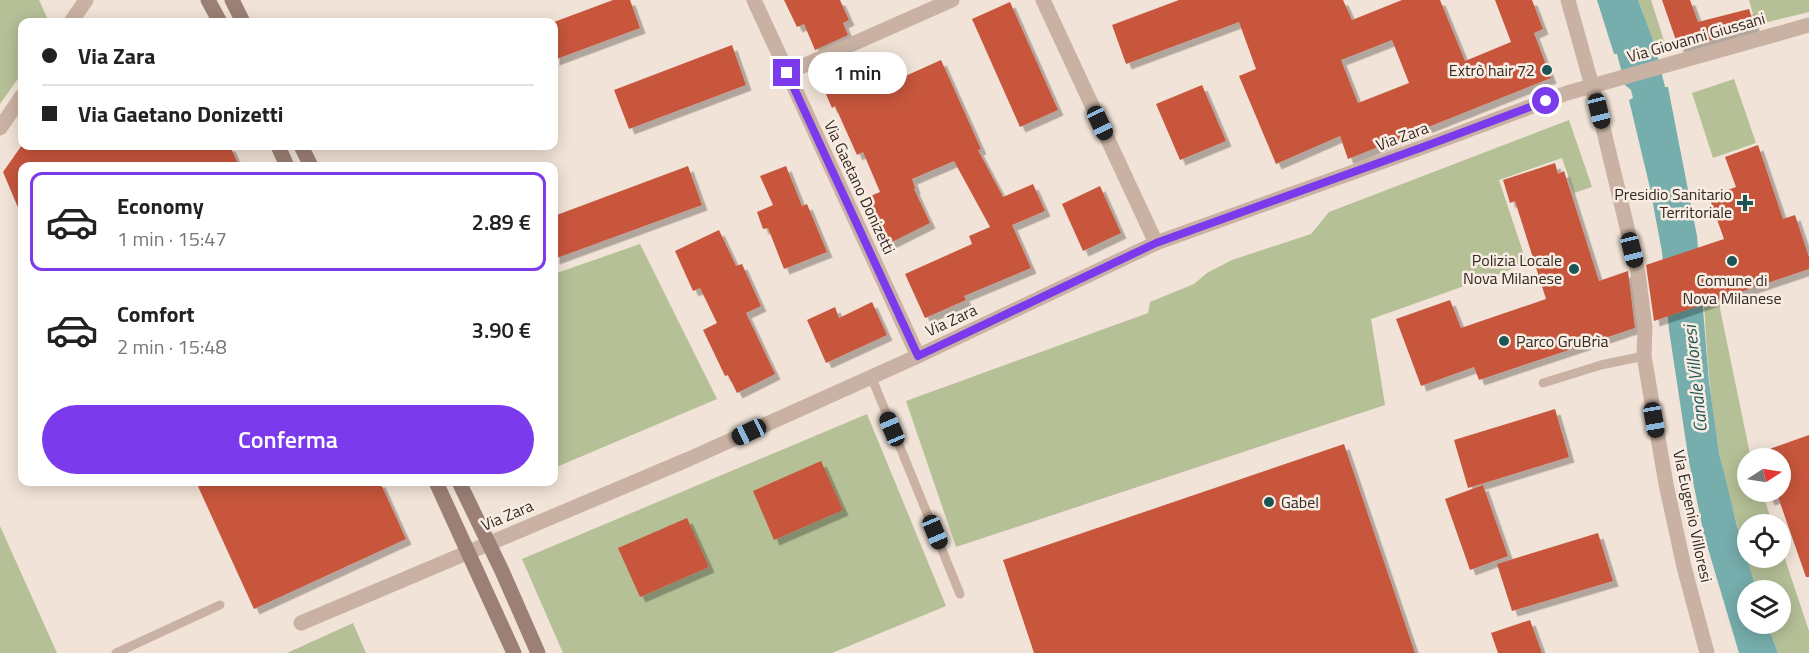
<!DOCTYPE html>
<html lang="it">
<meta charset="utf-8">
<style>
:root{--surface:#fff;--page:#f6f6f6;--text:#222;--muted:#767676;--line:#e0e0e0;--accent:#7c3aed}
body{margin:0;font-family:"Titillium Web",sans-serif;background:var(--page);color:var(--text);height:100vh;display:flex;flex-direction:column;font-size:22px;white-space:nowrap}
*{box-sizing:border-box;margin:0}
p{font-size:20px;color:var(--muted)}
.icon{flex:none;width:33px;height:33px;fill:none;stroke:currentColor;stroke-width:2;stroke-linecap:round;stroke-linejoin:round}
.map{position:relative;flex:1;overflow:hidden}
.side{position:absolute;left:18px;top:162px;width:540px;height:324px;display:flex;flex-direction:column;background:var(--surface);border-radius:12px;box-shadow:0 3px 15px #0003}
.side>*{flex:none}
.top-card{position:absolute;left:18px;top:18px;width:540px;height:132px;border-radius:12px;box-shadow:0 3px 15px #0003;display:grid;align-content:center;height:132px;padding:0 24px;background:var(--surface)}
.needle{width:39px;rotate:78deg}
.buttons{position:absolute;left:1737px;top:448px;display:grid;gap:12px}
.buttons a{display:grid;place-items:center;width:54px;height:54px;border-radius:50%;background:var(--surface);box-shadow:0 3px 15px #0003;font-size:30px}
.end{position:absolute;width:27px;height:27px;margin:-14px;border:8px solid #7c3aed;background:#fff;box-shadow:0 0 0 3px #fff}
.from{border-radius:50%}
.bubble{position:absolute;height:42px;border-radius:21px;background:var(--surface);box-shadow:0 3px 15px #0003;font-size:20px;font-weight:600;line-height:42px;text-align:center}
.car{position:absolute;width:18px;height:36px;margin:-18px -9px;border-radius:8px;box-shadow:0 0 4px 2px #0007;background:linear-gradient(#222 24%,#8ab4d8 0 40%,#222 0 76%,#8ab4d8 0 86%,#222 0)}
.top-card b{display:flex;align-items:center;gap:21px;height:57px;font-size:22px}
.top-card b+b{border-top:2px solid var(--line)}
.top-card i{width:15px;height:15px;background:var(--text)}
ul{padding:10px 0 0;list-style:none}
li{display:flex;align-items:center;gap:18px;height:99px;margin:0 12px 9px;padding:0 12px;border:3px solid transparent;border-radius:12px}
li div{flex:1}
li b{display:block;font-size:22px}
li em{font-style:normal;font-weight:600}
li.active{border-color:var(--accent)}
li>.icon{width:54px;height:54px;stroke-width:1.5}
.primary-button{display:flex;gap:12px;margin-top:auto;padding:12px 24px}
.primary-button a{flex:1;height:69px;border-radius:36px;background:var(--accent);color:#fff;font-size:24px;font-weight:600;line-height:69px;text-align:center}
.map>svg:first-child{display:block}
.green{fill:#b5c097}
.water{fill:#76aead}
.building{fill:#c7573e;fill-rule:evenodd;filter:url(#shadow)}
.lines{fill:none;stroke-linecap:round;stroke-linejoin:round}
.lane{stroke:#c9b2a3;stroke-width:9}
.street{stroke:#c9b2a3;stroke-width:15}
.secondary{stroke:#9c8075;stroke-width:15}
.route{stroke:#7c3aed;stroke-width:8}
.poi-dot{fill:#1b5555;stroke:#f9ede3;stroke-width:2}
.labels{text-anchor:middle;dominant-baseline:central;stroke-width:5;stroke-linejoin:round;paint-order:stroke}
.street-label{font-size:16px;fill:#332925;stroke:#f9ede3}
.poi-label{font-size:16px;fill:#332925;stroke:#f9ede3;text-anchor:end}
.water-label{font-size:18px;font-style:italic;fill:#1b5555;stroke:#f9ede3}
</style>
<div class="map">
<svg width="1809" height="653" viewBox="0 0 1809 653">
<defs>
<filter id="shadow"><feDropShadow dx="5.5" dy="5.5" stdDeviation="0" flood-color="#0004"/></filter>
</defs>
<rect width="100%" height="100%" fill="#f1e3d7"/>
<g class="green">
<polygon points="0,0 39,0 49,22 22,22 22,73 0,104"/>
<polygon points="1638,0 1651,0 1666,47 1660,50 1657,42 1654,42"/>
<polygon points="1749,0 1809,0 1809,12 1756,25"/>
<polygon points="1734,79 1756,143 1713,158 1692,93"/>
<polygon points="1569,120 1592,187 1574,193 1562,158 1499,180 1527,264 1371,319 1385,405 956,547 906,401 1148,313 1150,302 1194,284 1207,273 1232,260 1311,234 1329,212"/>
<polygon points="640,244 717,399 554,468 554,274"/>
<path d="M1718 299 1751 459H1748V492H1762L1773 525H1748V558H1780L1781 547 1809 631V653H1778L1767 624H1780V591H1757C1743 545 1728 499 1719 452 1710 403 1707 354 1704 304Z"/>
<polygon points="867,414 946,606 832,653 563,653 522,559"/>
<polygon points="0,526 57,653 0,653"/>
<polygon points="353,623 366,653 287,653"/>
</g>
<polygon class="water" points="1597,0 1638,0 1654,42 1665,87 1668,87 1697,236 1709,382 1719,453 1737,526 1757,591 1748,591 1748,624 1767,624 1778,653 1739,653 1704,535 1689,462 1669,330 1662,252 1650,188 1629,100 1633,98 1631,90 1625,85 1617,54 1614,54"/>
<g class="building">
<polygon points="613,0 630,0 640,28 554,60 554,22"/>
<polygon points="784,0 840,0 849,20 843,23 848,35 815,50 804,24 797,27"/>
<path d="M1179 0H1343L1352 20 1402 0H1440L1465 61 1511 42 1495 0H1532L1543 29 1534 33 1551 78 1348 159 1340 136 1276 164 1239 76 1256 69 1239 22 1126 64 1112 25ZM1392 40 1409 83 1358 103 1341 60Z"/>
<polygon points="1662,0 1690,0 1698,22 1749,9 1755,28 1679,49"/>
<polygon points="1010,2 1058,110 1020,127 972,19"/>
<polygon points="732,45 746,85 629,129 614,90"/>
<polygon points="856,53 872,91 941,60 981,149 978,150 1003,197 1033,184 1045,211 1012,225 1031,268 964,296 966,300 925,318 905,274 972,244 969,236 990,227 954,161 912,179 915,188 914,189 930,223 890,243 868,197 880,192 863,152 857,155 835,106 832,108 816,71"/>
<polygon points="1202,85 1226,141 1180,160 1156,104"/>
<polygon points="22,145 230,146 239,166 22,166 22,217 3,172"/>
<polygon points="1758,145 1783,219 1795,215 1809,257 1809,269 1654,321 1646,265 1724,239 1709,197 1736,187 1725,157"/>
<polygon points="1555,163 1558,174 1564,171 1599,281 1628,271 1635,328 1479,380 1474,367 1421,386 1396,319 1450,300 1461,328 1546,299 1515,201 1510,203 1503,180"/>
<polygon points="688,166 702,205 554,259 554,216"/>
<polygon points="786,166 802,206 807,204 827,252 784,269 768,228 763,229 757,212 773,205 760,176"/>
<polygon points="1100,186 1121,233 1083,251 1062,204"/>
<polygon points="719,230 736,266 742,264 761,306 746,313 775,374 737,393 728,375 725,376 703,330 717,323 700,288 693,291 675,251"/>
<polygon points="872,302 887,335 826,363 807,320 835,307 839,318"/>
<polygon points="1555,409 1569,457 1468,488 1454,440"/>
<polygon points="1809,435 1809,577 1806,577 1778,497 1769,500 1766,492 1780,492 1780,459 1755,459 1753,455"/>
<polygon points="1344,444 1415,653 1034,653 1003,560"/>
<polygon points="821,461 843,510 774,540 753,491"/>
<polygon points="196,482 380,482 406,539 254,609"/>
<polygon points="1483,485 1508,556 1470,570 1445,499"/>
<polygon points="687,518 709,567 640,597 618,548"/>
<polygon points="1598,533 1613,581 1512,611 1497,564"/>
<polygon points="1530,620 1542,653 1498,653 1491,633"/>
</g>
<g class="lines">
<g class="lane">
<polyline points="871,376 960,594"/>
<polyline points="1543,383 1601,365 1644,356"/>
<polyline points="116,653 220,605"/>
</g>
<g class="street">
<polyline points="754,0 918,356"/>
<polyline points="1043,0 1156,243"/>
<polyline points="1568,0 1599,111 1638,273 1645,327 1644,356 1666,484 1684,567 1707,653"/>
<polyline points="71,22 86,0"/>
<polyline points="787,73 952,0"/>
<polyline points="0,128 22,96"/>
<polyline points="301,623 689,459 918,356 1156,243 1423,147 1567,93 1809,25"/>
</g>
<g class="secondary">
<polyline points="208,0 220,22"/>
<polyline points="232,0 243,22"/>
<polyline points="278,146 287,166"/>
<polyline points="301,146 311,166"/>
<polyline points="436,482 514,653"/>
<polyline points="459,482 502,571 538,653"/>
</g>
</g>
<g class="lines">
<polyline class="route" points="787,73 918,356 1156,243 1423,147 1546,101"/>
</g>
<g class="poi-dot">
<circle cx="1547" cy="70" r="6"/>
<path d="M1742 194h6v6h6v6h-6v6h-6v-6h-6v-6h6z"/>
<circle cx="1732" cy="261" r="6"/>
<circle cx="1574" cy="269" r="6"/>
<circle cx="1504" cy="341" r="6"/>
<circle cx="1269" cy="502" r="6"/>
</g>
<g class="labels">
<g class="street-label">
<text transform="translate(1696 37) rotate(-16)">Via Giovanni Giussani</text>
<text transform="translate(1402 136) rotate(-20)">Via Zara</text>
<text transform="translate(860 187) rotate(65)">Via Gaetano Donizetti</text>
<text transform="translate(951 320) rotate(-25)">Via Zara</text>
<text transform="translate(507 515) rotate(-23)">Via Zara</text>
<text transform="translate(1693 516) rotate(78)">Via Eugenio Villoresi</text>
</g>
<g class="poi-label">
<text x="1535" y="70">Extrò hair 72</text>
<text x="1732" y="194">Presidio Sanitario<tspan x="1732" dy="18">Territoriale</tspan></text>
<text x="1562" y="260">Polizia Locale<tspan x="1562" dy="18">Nova Milanese</tspan></text>
<text x="1732" y="280" text-anchor="middle">Comune di<tspan x="1732" dy="18">Nova Milanese</tspan></text>
<text x="1516" y="341" text-anchor="start">Parco GruBrìa</text>
<text x="1281" y="502" text-anchor="start">Gabel</text>
</g>
<g class="water-label">
<text transform="translate(1695 379) rotate(-96)">Canale Villoresi</text>
</g>
</g>
</svg>
<div class="buttons">
<a><svg class="needle" viewBox="-14 -14 28 28"><path d="M0-13l5 13h-10z" fill="#e53935"/><path d="M0 13l5-13h-10z" fill="#767676"/></svg></a>
<a><svg class="icon" aria-label="locate" viewBox="0 0 24 24"><circle cx="12" cy="12" r="6"/><path d="M12 2v4M12 18v4M2 12h4M18 12h4"/></svg></a>
<a><svg class="icon" aria-label="layers" viewBox="0 0 24 24"><path d="M12 4l9 5-9 5-9-5zM3 14l9 5 9-5"/></svg></a>
</div>
<i class="end from" style="left:1546px;top:101px"></i>
<i class="end" style="left:787px;top:73px"></i>
<div class="bubble" style="left:808px;top:52px;width:99px">1 min</div>
<i class="car" style="left:1599px;top:111px;rotate:166deg"></i>
<i class="car" style="left:1100px;top:123px;rotate:155deg"></i>
<i class="car" style="left:1632px;top:250px;rotate:166deg"></i>
<i class="car" style="left:1654px;top:420px;rotate:170deg"></i>
<i class="car" style="left:892px;top:429px;rotate:337deg"></i>
<i class="car" style="left:749px;top:432px;rotate:245deg"></i>
<i class="car" style="left:935px;top:532px;rotate:157deg"></i>
<div class="top-card">
<b><i class="from"></i>Via Zara</b>
<b><i></i>Via Gaetano Donizetti</b>
</div>
<section class="side">
<ul>
<li class="active"><svg class="icon" aria-label="car" viewBox="0 0 24 24"><path d="M5 17H2v-5l4-1 3-4h7l3 4 3 1v5h-3M9 17h6M6 11h13"/><circle cx="7" cy="17" r="2"/><circle cx="17" cy="17" r="2"/></svg><div><b>Economy</b><p>1 min · 15:47</p></div><em>2.89 €</em></li>
<li><svg class="icon" aria-label="car" viewBox="0 0 24 24"><path d="M5 17H2v-5l4-1 3-4h7l3 4 3 1v5h-3M9 17h6M6 11h13"/><circle cx="7" cy="17" r="2"/><circle cx="17" cy="17" r="2"/></svg><div><b>Comfort</b><p>2 min · 15:48</p></div><em>3.90 €</em></li>
</ul>
<div class="primary-button"><a>Conferma</a></div>
</section>
</div>
